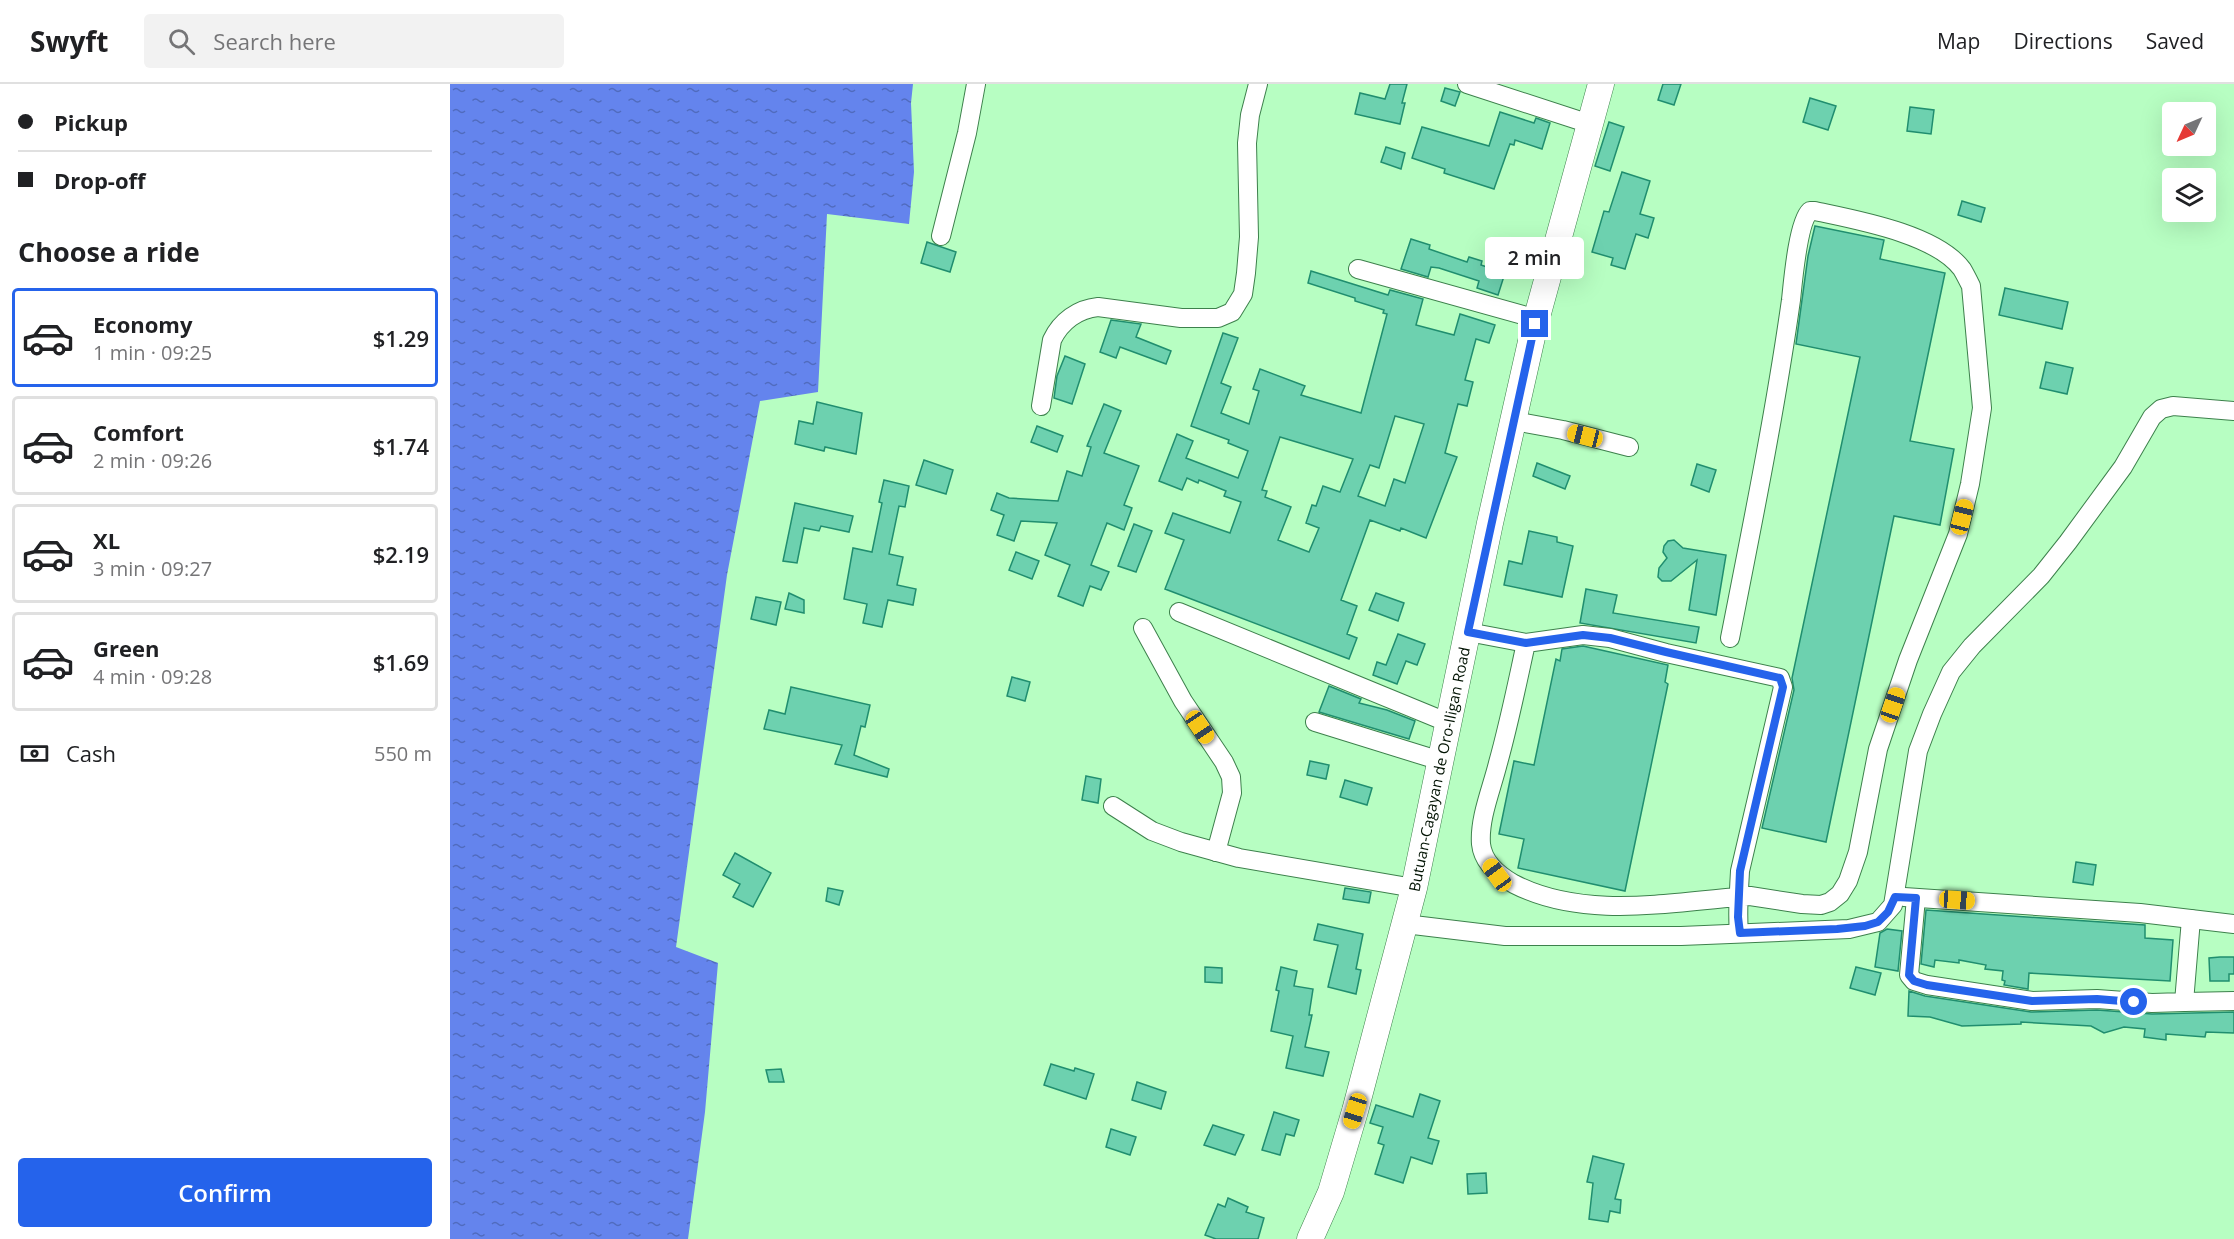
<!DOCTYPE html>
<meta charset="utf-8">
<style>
:root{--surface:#fff;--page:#f2f2f2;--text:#202124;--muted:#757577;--line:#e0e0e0;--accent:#2563eb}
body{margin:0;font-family:"Open Sans",sans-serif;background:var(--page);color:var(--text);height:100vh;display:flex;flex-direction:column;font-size:22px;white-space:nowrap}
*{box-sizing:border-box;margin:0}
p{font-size:20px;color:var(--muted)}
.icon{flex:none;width:33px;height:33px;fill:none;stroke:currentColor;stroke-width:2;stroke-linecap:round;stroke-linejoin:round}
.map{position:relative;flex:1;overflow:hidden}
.drawer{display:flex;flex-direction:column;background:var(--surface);width:450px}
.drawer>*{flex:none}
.guide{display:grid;align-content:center;height:132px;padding:0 18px;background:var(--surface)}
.needle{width:39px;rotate:226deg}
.controls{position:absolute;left:1712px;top:18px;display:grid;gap:12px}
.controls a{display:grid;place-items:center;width:54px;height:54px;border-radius:6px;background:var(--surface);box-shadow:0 6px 24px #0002;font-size:30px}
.end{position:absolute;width:27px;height:27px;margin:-14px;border:8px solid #2563eb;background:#fff;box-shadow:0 0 0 3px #fff}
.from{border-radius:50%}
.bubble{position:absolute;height:42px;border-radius:6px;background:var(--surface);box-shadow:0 6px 24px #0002;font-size:20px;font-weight:600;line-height:42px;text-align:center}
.car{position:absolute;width:18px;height:36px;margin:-18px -9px;border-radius:8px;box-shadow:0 0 4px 2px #0007;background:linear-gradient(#f5c518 24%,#345 0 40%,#f5c518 0 76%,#345 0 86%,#f5c518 0)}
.guide b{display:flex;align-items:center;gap:21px;height:57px;font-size:22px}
.guide b+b{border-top:2px solid var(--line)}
.guide i{width:15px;height:15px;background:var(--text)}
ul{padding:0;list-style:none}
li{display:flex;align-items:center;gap:18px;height:99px;margin:0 12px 9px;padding:0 6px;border:3px solid var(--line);border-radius:6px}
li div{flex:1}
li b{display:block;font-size:22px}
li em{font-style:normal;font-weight:600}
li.on{border-color:var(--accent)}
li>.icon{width:54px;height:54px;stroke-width:1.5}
h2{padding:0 18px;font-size:27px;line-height:72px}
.pay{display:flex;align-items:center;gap:15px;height:66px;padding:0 18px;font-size:22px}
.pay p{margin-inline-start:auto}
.primary-button{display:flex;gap:12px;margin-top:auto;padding:12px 18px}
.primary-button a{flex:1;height:69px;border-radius:6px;background:var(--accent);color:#fff;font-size:24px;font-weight:600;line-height:69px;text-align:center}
header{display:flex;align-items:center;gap:36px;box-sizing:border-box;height:84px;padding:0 30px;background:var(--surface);border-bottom:2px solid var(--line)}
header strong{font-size:28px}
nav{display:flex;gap:33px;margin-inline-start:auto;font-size:21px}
.search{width:420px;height:54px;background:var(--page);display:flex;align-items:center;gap:15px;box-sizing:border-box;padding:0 21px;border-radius:6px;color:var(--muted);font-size:22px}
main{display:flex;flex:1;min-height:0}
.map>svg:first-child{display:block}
.water{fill:url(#water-ripples)}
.building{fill:#6dd1af;stroke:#208e6f;stroke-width:1.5;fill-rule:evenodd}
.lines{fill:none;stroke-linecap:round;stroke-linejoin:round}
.minor-casing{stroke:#3d814c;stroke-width:20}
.highway-casing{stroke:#3d814c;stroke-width:27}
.minor{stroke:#fff;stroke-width:18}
.highway{stroke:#fff;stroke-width:26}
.route{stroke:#2563eb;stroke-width:8}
.labels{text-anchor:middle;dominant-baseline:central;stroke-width:4.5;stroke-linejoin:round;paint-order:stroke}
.street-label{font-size:15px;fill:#001202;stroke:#edfbef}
</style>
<header>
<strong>Swyft</strong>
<div class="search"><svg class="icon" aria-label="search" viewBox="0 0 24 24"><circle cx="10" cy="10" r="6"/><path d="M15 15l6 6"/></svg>Search here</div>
<nav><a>Map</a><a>Directions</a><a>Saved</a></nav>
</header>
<main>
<section class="drawer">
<div class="guide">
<b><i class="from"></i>Pickup</b>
<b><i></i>Drop-off</b>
</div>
<h2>Choose a ride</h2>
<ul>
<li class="on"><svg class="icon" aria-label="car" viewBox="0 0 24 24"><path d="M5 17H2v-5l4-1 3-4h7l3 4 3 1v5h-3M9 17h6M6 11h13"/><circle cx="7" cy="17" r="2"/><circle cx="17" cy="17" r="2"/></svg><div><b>Economy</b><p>1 min · 09:25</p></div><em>$1.29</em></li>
<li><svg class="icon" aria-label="car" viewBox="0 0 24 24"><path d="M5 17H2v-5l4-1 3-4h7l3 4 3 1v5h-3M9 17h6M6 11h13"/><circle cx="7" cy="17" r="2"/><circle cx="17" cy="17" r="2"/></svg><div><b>Comfort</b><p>2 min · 09:26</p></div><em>$1.74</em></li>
<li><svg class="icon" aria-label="car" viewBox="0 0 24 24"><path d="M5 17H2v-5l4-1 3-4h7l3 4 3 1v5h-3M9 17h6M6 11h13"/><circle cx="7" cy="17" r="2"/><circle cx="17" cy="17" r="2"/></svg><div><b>XL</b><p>3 min · 09:27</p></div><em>$2.19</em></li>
<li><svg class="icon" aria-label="car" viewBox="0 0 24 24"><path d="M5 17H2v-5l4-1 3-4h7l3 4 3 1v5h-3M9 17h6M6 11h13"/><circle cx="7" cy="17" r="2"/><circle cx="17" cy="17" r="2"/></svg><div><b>Green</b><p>4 min · 09:28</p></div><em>$1.69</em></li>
</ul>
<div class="pay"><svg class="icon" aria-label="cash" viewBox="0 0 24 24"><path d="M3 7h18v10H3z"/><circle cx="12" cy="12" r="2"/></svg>Cash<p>550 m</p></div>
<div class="primary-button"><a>Confirm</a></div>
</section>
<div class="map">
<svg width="1784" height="1155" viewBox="0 0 1784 1155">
<defs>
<pattern id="water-ripples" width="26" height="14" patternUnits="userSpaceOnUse" patternTransform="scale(1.5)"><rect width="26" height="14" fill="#6484ed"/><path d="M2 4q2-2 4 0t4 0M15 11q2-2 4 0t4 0" fill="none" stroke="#506bbe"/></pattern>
</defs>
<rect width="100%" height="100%" fill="#b7fec2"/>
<polygon class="water" points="0,0 463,0 461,19 464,88 459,140 377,130 368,308 310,317 277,491 226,863 268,879 255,1028 238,1155 0,1155"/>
<g class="building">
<polygon points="940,0 957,0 952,19 955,19 950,40 905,30 910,9 935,15"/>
<polygon points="1213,0 1231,0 1224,21 1208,16"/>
<polygon points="995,4 1010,8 1005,22 991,17"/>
<polygon points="1360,14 1386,22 1378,46 1353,38"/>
<polygon points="1460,23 1484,26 1481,50 1457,47"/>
<polygon points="1050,28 1084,39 1086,34 1100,39 1092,65 1065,56 1064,61 1060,60 1044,105 994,89 995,85 962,74 972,43 1039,62"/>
<polygon points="1159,38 1174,43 1160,87 1145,82"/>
<polygon points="936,63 955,69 951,85 931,78"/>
<polygon points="1172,88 1200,97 1190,130 1204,134 1198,154 1186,150 1175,185 1161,181 1163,174 1142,168 1154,127 1159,128"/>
<polygon points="1512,117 1535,124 1531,138 1508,131"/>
<polygon points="1365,142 1434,156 1430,175 1495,189 1460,357 1504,365 1490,441 1444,432 1376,758 1312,744 1344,606 1342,594 1410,273 1346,260 1358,172"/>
<polygon points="961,155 980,161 979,165 1017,178 1019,173 1032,177 1031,181 1055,189 1048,211 1027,204 1029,197 989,184 981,183 978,193 951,185"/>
<polygon points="477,158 506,168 500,188 471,179"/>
<path d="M861 187 938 211 940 206 973 215 966 241 1004 251 1010 230 1045 241 1039 259 1026 255 1015 296 1023 298 1017 322 1008 320 995 369 1007 373 976 454 951 444 950 447 920 436 891 516 907 522 897 550 907 554 899 575 715 505 734 456 715 449 723 429 780 449 791 418 774 412 776 407 749 396 748 399 737 394 732 406 709 397 727 350 743 357 736 374 788 394 798 367 778 359 779 356 741 342 773 249 788 254 771 299 781 303 771 329 799 340 809 307 803 305 810 285 855 302 851 311 911 329 937 230 933 229 934 226 905 217V214L858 199ZM945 332 974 340 955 399 944 395 935 422 908 412 920 381 929 384ZM830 353 903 375 890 408 873 402 866 422 862 421 856 439 869 444 859 468 828 456 841 423 815 413 817 407 812 406Z"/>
<polygon points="1555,204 1618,218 1612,245 1549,231"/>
<polygon points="661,236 691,240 686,253 721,267 716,280 670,263 666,274 650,268"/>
<polygon points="615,272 635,280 622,320 604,314 607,292"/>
<polygon points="1596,278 1623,284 1617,310 1590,304"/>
<polygon points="367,318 412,329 406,370 375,363 374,367 345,360 349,337 363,340"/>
<polygon points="654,320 671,327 654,369 689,382 674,421 682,424 674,446 657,439 641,481 659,488 651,506 640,502 633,522 608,512 620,481 595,471 607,439 571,437 564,457 547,451 554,431 541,426 547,409 559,414 608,417 617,387 632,392 641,363 637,362"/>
<polygon points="587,342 613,352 607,368 581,358"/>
<polygon points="474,376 503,386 496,410 466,401"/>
<polygon points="1087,379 1120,392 1115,405 1083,392"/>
<polygon points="1247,380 1266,386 1259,408 1241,401"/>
<polygon points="434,396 459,402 455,423 449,422 439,470 453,473 447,501 466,505 463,521 438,516 432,543 413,539 417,520 394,515 403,464 422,468 432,419 429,418"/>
<polygon points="345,419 403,432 399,448 371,442 369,447 354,444 347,479 333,477"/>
<polygon points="684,440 702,447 686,488 668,482"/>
<polygon points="1079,447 1107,453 1107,458 1123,462 1112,513 1054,501 1059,477 1072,480"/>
<polygon points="1224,456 1233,464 1276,471 1266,531 1239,526 1247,476 1221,497 1212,497 1208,493 1209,484 1217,474 1213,468 1214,462 1218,457"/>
<polygon points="566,468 589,477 582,495 559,486"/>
<polygon points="1136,505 1167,511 1163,529 1249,543 1246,559 1130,539"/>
<polygon points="339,509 354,516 354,529 335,525"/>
<polygon points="926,509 954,519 948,537 919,526"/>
<polygon points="306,513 331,518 326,541 301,535"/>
<polygon points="948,550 975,560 967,581 956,577 947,600 923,591 927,578 936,581"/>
<polygon points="1133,562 1218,581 1215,598 1218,600 1175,807 1068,784 1074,755 1049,750 1064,677 1084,681 1106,575 1110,577 1112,565"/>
<polygon points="562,593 580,598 575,617 557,612"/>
<polygon points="879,602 911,615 909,619 937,626 965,637 959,655 869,628"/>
<polygon points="341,603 420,621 415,643 411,642 404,671 439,685 437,693 385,680 392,661 314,645 319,626 335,630"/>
<polygon points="860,677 879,681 876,695 857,691"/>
<polygon points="636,692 651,695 648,719 632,716"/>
<polygon points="895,696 922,704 917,721 890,713"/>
<polygon points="285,769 321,789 303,823 283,813 290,800 273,791"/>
<polygon points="1626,778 1646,781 1643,801 1623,798"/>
<polygon points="378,804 393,807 389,821 376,817"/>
<polygon points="895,804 921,808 919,819 893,815"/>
<polygon points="1476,826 1695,841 1695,854 1723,856 1720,897 1579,889 1578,905 1554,901 1555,897 1552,896 1553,887 1535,885 1536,881 1509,876 1509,879 1485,876 1484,883 1471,880"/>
<polygon points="868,840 913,850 906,885 911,886 906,910 878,903 888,861 864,856"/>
<polygon points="1437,845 1452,847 1448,887 1425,883 1430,849"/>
<polygon points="1770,873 1784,873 1784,890 1779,890 1779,897 1760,897 1759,874"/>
<polygon points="755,883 772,884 772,899 755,898"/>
<polygon points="831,883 847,887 844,902 863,905 859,931 862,931 855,963 879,968 873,992 836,984 843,952 821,947 829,907 826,906"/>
<polygon points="1406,883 1431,889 1425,911 1400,904"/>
<polygon points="1459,907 1475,912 1581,928 1647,926 1702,930 1784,928 1784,949 1756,948 1755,953 1716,950 1716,956 1694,953 1695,945 1674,943 1654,949 1641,942 1571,938 1571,940 1512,942 1480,933 1458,932"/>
<polygon points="601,980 624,987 625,984 644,990 636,1015 594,1001"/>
<polygon points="331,985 334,998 319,998 316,986"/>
<polygon points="687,998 716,1008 711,1025 682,1016"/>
<polygon points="970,1010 990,1017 978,1054 989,1057 982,1080 961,1073 953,1099 925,1090 934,1061 928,1059 933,1043 920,1039 926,1021 963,1033"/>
<polygon points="824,1028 849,1036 844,1052 836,1050 830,1071 812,1066"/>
<polygon points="763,1041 794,1051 785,1071 754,1061"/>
<polygon points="661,1045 686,1053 680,1071 656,1063"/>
<polygon points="1143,1072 1174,1080 1165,1115 1171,1116 1170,1129 1160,1127 1158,1138 1139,1135 1143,1099 1137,1098"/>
<polygon points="1036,1089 1037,1109 1018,1110 1017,1090"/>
<polygon points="778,1114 798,1123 796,1128 814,1134 808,1155 766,1155 755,1151 768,1120 775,1123"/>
</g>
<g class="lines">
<g class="minor-casing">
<g id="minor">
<polyline points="1017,0 1140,40"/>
<polyline points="491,152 517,49 526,0"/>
<polyline points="908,185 1087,235"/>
<path d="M591 322 602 256C611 237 628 225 648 223L731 234H768L782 228 793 210 796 189 799 153 797 59 800 31 808 0"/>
<polyline points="1064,337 1113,346 1179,363"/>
<polyline points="729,528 999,639"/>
<polyline points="693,544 733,617 774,678 781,693 782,709 766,768"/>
<polyline points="1018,548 1076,559"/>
<path d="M1280 554C1302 442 1325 329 1341 216 1343 197 1348 138 1360 127H1365C1407 136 1486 150 1512 185 1515 190 1518 196 1521 202L1532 324 1520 400 1508 450 1458 576 1428 665 1408 768 1398 797 1390 810 1380 818 1371 821 1352 820 1300 812 1288 813C1215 819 1132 835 1064 800 1048 791 1033 779 1031 760 1029 734 1042 704 1048 679 1059 640 1067 600 1076 559L1133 551 1160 554 1216 569 1330 594 1333 603 1290 787C1289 808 1287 828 1289 849"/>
<polyline points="865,638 991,677"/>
<polyline points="663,722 702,747 731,758 789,774 964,804"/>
<polyline points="1454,813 1690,829 1784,840"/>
<polyline points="1466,814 1459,891 1464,897 1477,901 1582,917 1647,915 1702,919 1734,918 1741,835"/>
<polyline points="955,840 1055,852 1231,852 1399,845 1428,838 1443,821 1468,667 1482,630 1501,588 1522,562 1591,492 1618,458 1673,383 1702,333 1711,325 1723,322 1784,327"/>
<polyline points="1734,918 1784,917"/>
</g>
</g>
<g class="highway-casing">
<g id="highway">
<path id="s1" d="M860 1155 881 1108 905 1027 964 804 1040 439 1085 240 1151 0"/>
</g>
</g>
<use href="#minor" class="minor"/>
<use href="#highway" class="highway"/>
</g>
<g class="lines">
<polyline class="route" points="1085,240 1018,548 1076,559 1133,551 1160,554 1216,568 1330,594 1333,603 1290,787 1288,833 1290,849 1387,845 1415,842 1428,838 1438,828 1445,813 1466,814 1459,891 1464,897 1477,901 1582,917 1647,915 1684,918"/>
</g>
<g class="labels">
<g class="street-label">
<text stroke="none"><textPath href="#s1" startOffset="488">Butuan-Cagayan de Oro-Iligan Road</textPath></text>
</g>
</g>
</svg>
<div class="controls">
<a><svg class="needle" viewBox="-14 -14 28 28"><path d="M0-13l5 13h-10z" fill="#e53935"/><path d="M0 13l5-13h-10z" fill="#757577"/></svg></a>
<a><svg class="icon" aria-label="layers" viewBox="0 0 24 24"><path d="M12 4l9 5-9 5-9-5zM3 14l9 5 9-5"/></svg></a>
</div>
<i class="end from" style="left:1684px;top:918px"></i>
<i class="end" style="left:1085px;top:240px"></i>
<div class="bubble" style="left:1035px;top:153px;width:99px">2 min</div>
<i class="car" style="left:1135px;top:352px;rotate:284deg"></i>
<i class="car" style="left:1512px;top:433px;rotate:14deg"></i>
<i class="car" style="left:1443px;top:621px;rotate:19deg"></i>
<i class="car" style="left:750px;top:643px;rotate:146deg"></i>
<i class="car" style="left:1047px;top:791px;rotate:324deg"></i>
<i class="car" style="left:1507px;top:816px;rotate:94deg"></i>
<i class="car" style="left:905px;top:1027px;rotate:197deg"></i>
</div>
</main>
